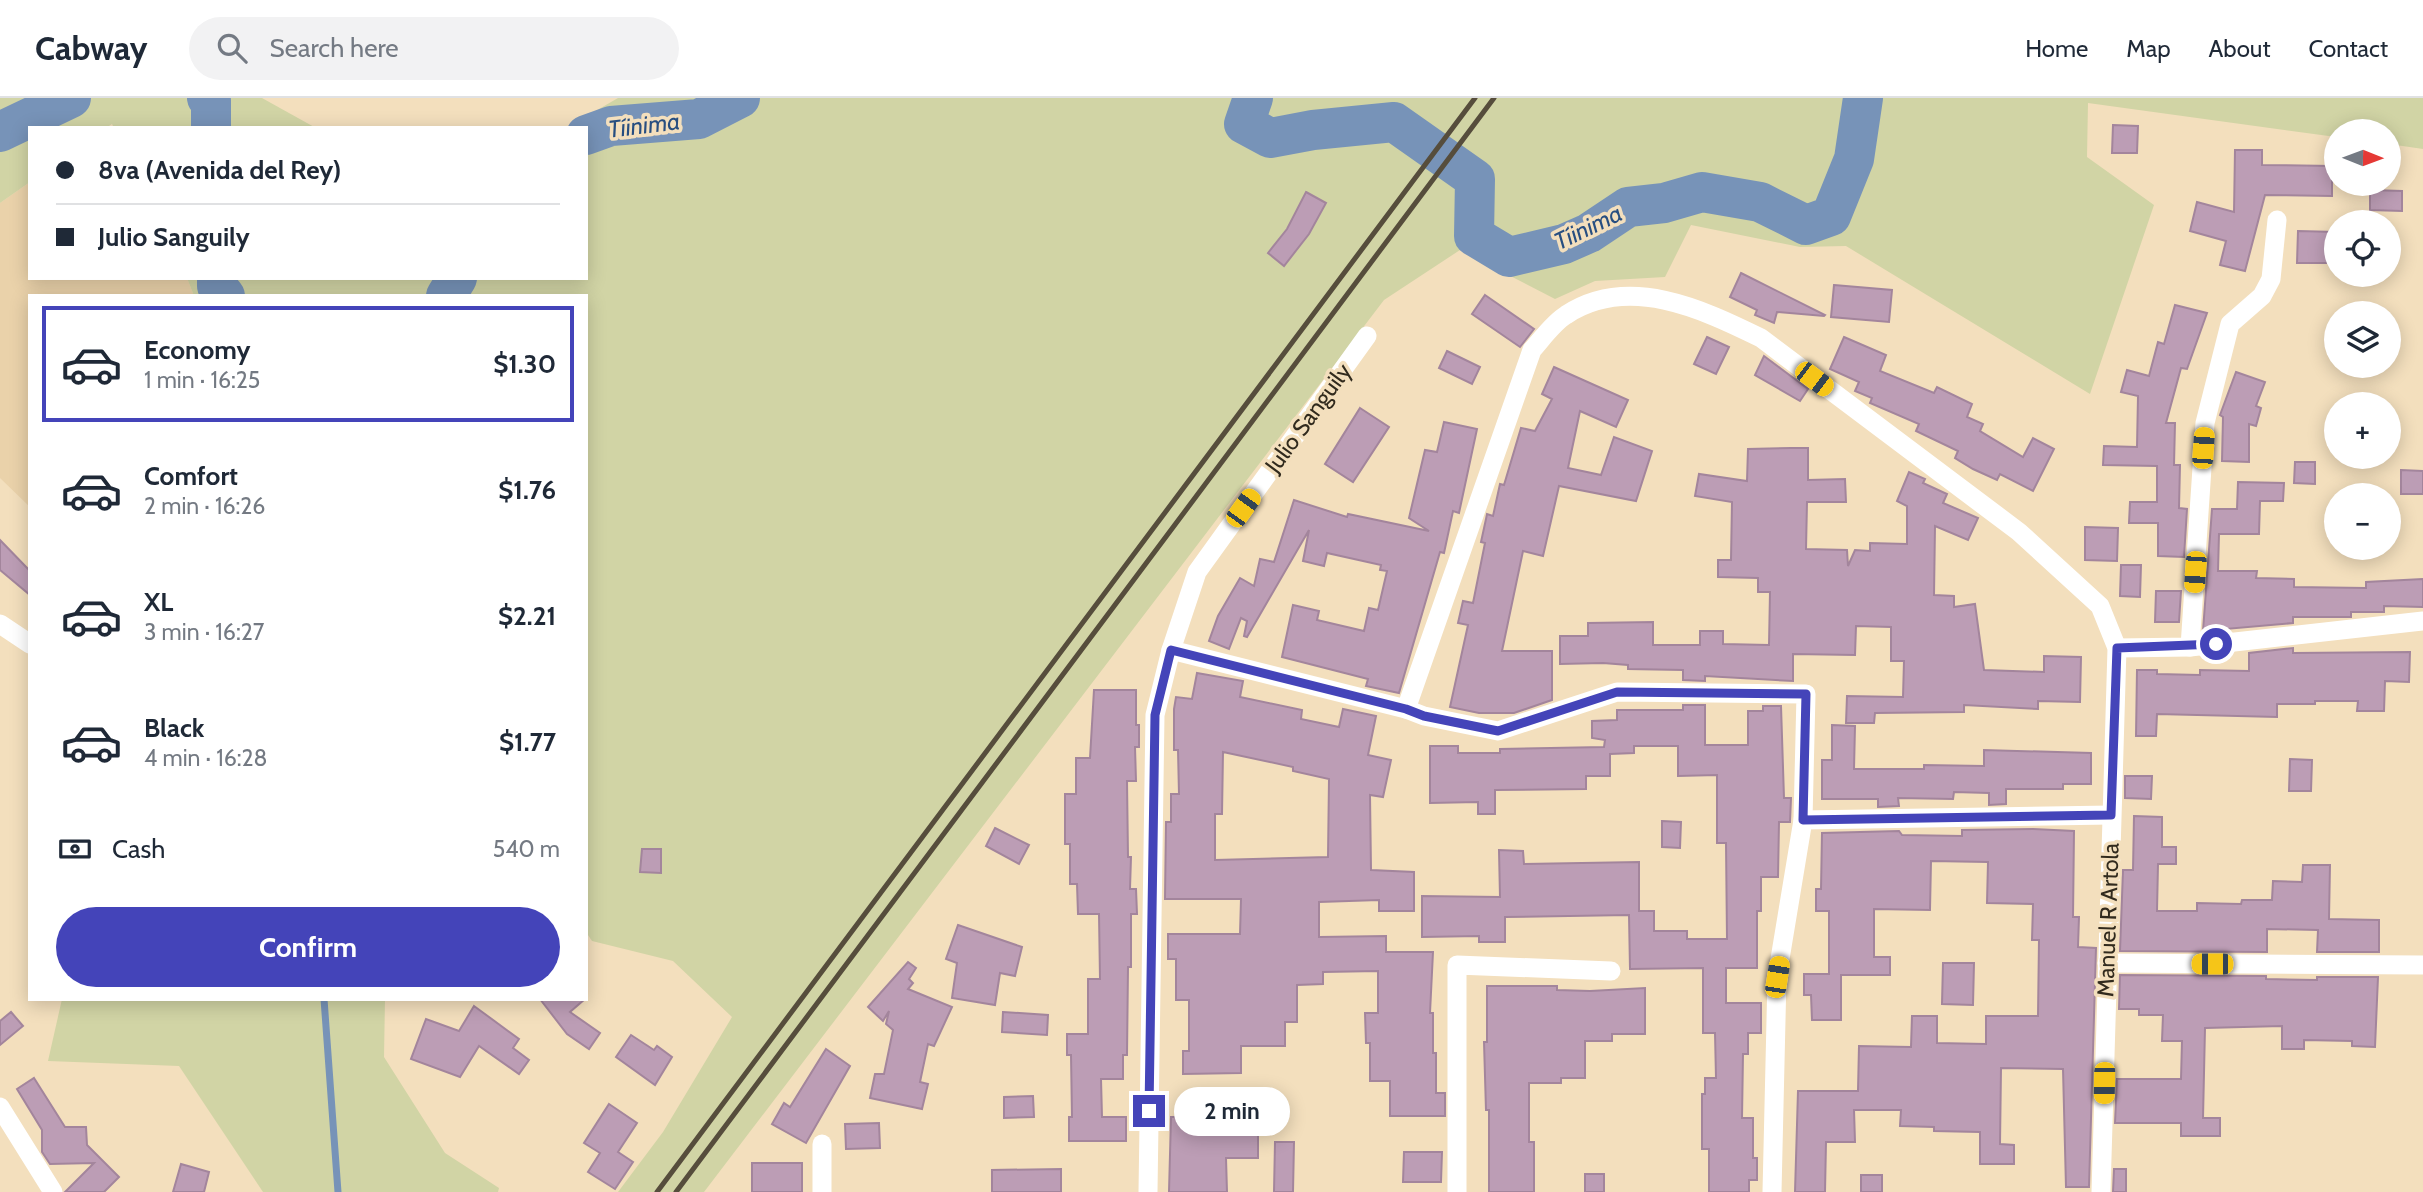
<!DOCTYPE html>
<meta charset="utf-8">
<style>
:root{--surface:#fff;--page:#f2f2f3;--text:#1f2937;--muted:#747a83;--line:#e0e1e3;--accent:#4444b9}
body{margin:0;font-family:Cabin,sans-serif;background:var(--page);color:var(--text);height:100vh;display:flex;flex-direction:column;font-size:26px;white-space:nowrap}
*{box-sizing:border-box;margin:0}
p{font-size:23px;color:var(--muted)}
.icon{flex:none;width:38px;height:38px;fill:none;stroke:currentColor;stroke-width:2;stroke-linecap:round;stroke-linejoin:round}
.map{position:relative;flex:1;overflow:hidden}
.side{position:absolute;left:28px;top:196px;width:560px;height:707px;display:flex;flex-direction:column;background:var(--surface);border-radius:0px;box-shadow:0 4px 18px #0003}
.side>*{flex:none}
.banner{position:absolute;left:28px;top:28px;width:560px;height:154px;border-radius:0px;box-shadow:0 4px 18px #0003;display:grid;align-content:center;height:154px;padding:0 28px;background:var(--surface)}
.needle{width:46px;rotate:91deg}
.tools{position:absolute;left:2324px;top:21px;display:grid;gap:14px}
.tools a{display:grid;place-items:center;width:77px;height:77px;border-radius:50%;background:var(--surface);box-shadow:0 4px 18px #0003;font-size:35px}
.end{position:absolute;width:32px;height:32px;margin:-16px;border:9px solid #4444b9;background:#fff;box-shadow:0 0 0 4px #fff}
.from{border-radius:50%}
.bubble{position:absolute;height:49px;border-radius:24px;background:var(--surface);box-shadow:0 4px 18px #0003;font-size:23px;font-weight:700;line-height:49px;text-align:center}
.car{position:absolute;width:21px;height:42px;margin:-21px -10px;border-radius:9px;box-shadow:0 0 5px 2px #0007;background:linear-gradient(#f5c518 24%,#345 0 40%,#f5c518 0 76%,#345 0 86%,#f5c518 0)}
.banner b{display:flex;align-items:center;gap:24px;height:66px;font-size:26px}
.banner b+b{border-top:2px solid var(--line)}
.banner i{width:18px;height:18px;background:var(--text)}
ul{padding:12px 0 0;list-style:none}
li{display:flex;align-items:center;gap:21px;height:116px;margin:0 14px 10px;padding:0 14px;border:4px solid transparent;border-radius:0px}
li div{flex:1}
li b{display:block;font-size:26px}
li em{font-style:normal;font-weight:700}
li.on{border-color:var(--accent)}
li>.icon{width:63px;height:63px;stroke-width:1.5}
.pay{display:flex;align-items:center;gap:18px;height:77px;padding:0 28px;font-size:26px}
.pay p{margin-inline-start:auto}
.button{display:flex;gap:14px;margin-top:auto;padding:14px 28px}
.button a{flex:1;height:80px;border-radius:42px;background:var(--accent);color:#fff;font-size:28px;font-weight:700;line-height:80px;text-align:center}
header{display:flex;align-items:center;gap:42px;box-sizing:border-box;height:98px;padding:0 35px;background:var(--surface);border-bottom:2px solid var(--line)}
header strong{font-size:33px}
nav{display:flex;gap:38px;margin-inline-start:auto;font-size:24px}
.search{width:490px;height:63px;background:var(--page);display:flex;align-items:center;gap:18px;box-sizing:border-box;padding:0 24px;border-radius:38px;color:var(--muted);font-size:26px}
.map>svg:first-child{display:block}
.built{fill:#ead2aa}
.green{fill:#d1d4a5}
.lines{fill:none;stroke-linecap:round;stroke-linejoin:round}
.stream{stroke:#7793b8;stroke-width:7}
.river{stroke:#7793b8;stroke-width:40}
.building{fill:#bc9db5;stroke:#a3859c;stroke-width:2;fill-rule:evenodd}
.street{stroke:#fff;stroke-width:19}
.rail{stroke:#564d3c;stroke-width:5}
.route{stroke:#4444b9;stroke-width:9}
.labels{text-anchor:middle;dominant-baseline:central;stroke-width:7;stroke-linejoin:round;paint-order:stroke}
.street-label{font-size:23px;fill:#312a1d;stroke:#f3dfbd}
.water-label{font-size:24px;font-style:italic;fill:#274e80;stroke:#f3dfbd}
</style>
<header>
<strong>Cabway</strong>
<div class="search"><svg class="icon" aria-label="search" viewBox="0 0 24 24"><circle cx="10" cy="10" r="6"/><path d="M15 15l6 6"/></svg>Search here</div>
<nav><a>Home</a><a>Map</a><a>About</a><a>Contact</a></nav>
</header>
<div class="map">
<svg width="2423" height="1094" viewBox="0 0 2423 1094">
<rect width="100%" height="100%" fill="#f3dfbd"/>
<polygon class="built" points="30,84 30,180 187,180 194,198 30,198 30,409 0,380 0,105"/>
<g class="green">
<polygon points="0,0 262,0 316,30 114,30 112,26 106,30 30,30 30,84 0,105"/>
<polygon points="618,0 2423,0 2423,51 2389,46 2389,33 2336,33 2336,39 2088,5 2087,59 2154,107 2090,296 1846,148 1800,149 1691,127 1665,179 1595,183 1555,201 1460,152 1384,202 704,1094 618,1094 663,1034 732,919 673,863 592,843 586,834 586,198 194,198 187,180 586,180 586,30 566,30"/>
<polygon points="62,901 385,901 384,959 445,1055 499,1090 498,1094 263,1094 179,968 48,963"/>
</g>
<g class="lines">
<polyline class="stream" points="324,901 338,1094"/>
<g class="river">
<polyline points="207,0 211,3 211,30"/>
<polyline points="1253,0 1244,26 1270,40 1313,32 1394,24 1475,81 1474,138 1509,159 1564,146 1589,135 1628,109 1664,105 1702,94 1760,104 1806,127 1831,118 1854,61 1863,0"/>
<polyline points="0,34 71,0"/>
<polyline points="586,37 611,28 699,21 740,0"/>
<polyline points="217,180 217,188 225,198"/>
<polyline points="446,198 457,180"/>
</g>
</g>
<g class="building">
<polygon points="2113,27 2138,28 2137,55 2112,55"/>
<polygon points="2235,52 2262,52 2262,67 2332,68 2332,98 2265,97 2245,173 2220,167 2226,143 2190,133 2197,104 2234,114"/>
<polygon points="2370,92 2402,93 2402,113 2370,112"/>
<polygon points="1306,94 1326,105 1309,136 1284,168 1268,155 1287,131"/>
<polygon points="2298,133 2336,134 2336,165 2297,165"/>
<polygon points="1741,175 1825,217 1824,218 1777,214 1774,225 1755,217 1757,212 1730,199"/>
<polygon points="1834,187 1892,192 1889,224 1831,219"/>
<polygon points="1485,197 1534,231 1520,249 1472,216"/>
<polygon points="2175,207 2207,215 2187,271 2181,270 2166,325 2175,325 2174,367 2180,367 2179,410 2187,411 2184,459 2158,458 2158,425 2129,425 2130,404 2157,404 2157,368 2103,367 2104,348 2137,349 2138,298 2121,294 2127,272 2149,278 2158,244 2164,246"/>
<polygon points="1707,239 1729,249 1716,276 1694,266"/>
<polygon points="1844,239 1886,257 1880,273 1934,295 1937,289 1972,306 1967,319 1983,326 1980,333 2023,359 2033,340 2054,351 2033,393 2000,376 1997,382 1973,371 1955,360 1958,353 1916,333 1919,326 1870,305 1872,300 1855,293 1859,284 1830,271"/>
<polygon points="1447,253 1480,269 1472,286 1439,270"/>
<polygon points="1764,258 1808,291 1800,303 1755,277"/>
<polygon points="1554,269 1628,302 1616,329 1580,313 1568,370 1601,377 1614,339 1652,353 1636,403 1559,388 1543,458 1523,453 1502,553 1552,553 1552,602 1514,615 1479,615 1450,609 1468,527 1458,525 1463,503 1473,505 1485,445 1481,444 1486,421 1487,416 1493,418 1500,386 1504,387 1521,330 1535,333 1552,301 1542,296"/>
<polygon points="2236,274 2265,284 2256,308 2261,310 2256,328 2249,326 2249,364 2222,363 2223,319 2220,317"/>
<polygon points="1360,310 1389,329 1353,384 1325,366"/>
<polygon points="1444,324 1477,331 1459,415 1453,413 1444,455 1440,454 1399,595 1366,588 1368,581 1282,559 1293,507 1319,513 1317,522 1364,533 1369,510 1378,512 1387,473 1380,472 1381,467 1327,455 1324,468 1303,463 1309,432 1247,539 1244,538 1247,523 1241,520 1229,551 1209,543 1218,518 1240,480 1254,488 1260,461 1274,464 1294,402 1347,419 1348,416 1429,433 1409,420 1425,352 1437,354"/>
<polygon points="1791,350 1808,350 1808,382 1845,381 1846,404 1807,404 1806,451 1847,452 1848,468 1855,452 1870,453 1870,445 1907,446 1907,408 1897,403 1909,374 1925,381 1923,385 1947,396 1943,405 1978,420 1968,442 1935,428 1934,497 1954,498 1954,509 1975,506 1984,572 2044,574 2044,558 2081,559 2080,604 2038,603 2038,611 1964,607 1964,614 1875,615 1874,625 1846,625 1847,598 1903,599 1904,563 1891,563 1891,529 1856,528 1855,557 1793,556 1793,583 1705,578 1705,583 1683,582 1683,572 1628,571 1628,567 1603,565 1560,566 1560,538 1588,538 1588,525 1653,524 1653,547 1700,547 1700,533 1723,533 1723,546 1769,547 1770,494 1758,494 1758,480 1718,479 1718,462 1731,462 1732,404 1695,398 1699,376 1747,383 1748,351"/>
<polygon points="2295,364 2315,364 2315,386 2294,385"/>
<polygon points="2401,372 2423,373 2423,396 2401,396"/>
<polygon points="2238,384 2284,385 2283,403 2260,403 2259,436 2219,436 2218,473 2257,473 2256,480 2294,481 2294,489 2366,490 2366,484 2423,481 2423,509 2384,508 2384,514 2351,514 2351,519 2293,519 2293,525 2203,533 2212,411 2237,411"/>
<polygon points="2085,429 2118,430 2117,463 2085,462"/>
<polygon points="0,442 30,473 30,497 0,472"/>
<polygon points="2121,467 2141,467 2140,499 2120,498"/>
<polygon points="2156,493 2181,493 2179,524 2155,524"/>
<polygon points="2293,550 2293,555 2410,554 2409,584 2385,583 2384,613 2357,613 2358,603 2315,603 2315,606 2277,606 2277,619 2157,616 2156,638 2136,638 2137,572 2157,572 2157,576 2200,577 2200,572 2249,573 2249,555"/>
<path d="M1197 575 1243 583 1240 599 1302 612 1301 621 1339 629 1343 611 1376 618 1368 657 1391 662 1383 699 1370 697 1371 772 1414 774V813H1379V802L1319 804V839L1386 838V854H1433L1430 915H1433V955H1436V995H1445V1018H1390V983H1370V945H1366L1365 915H1378V873L1323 874V886L1297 887V924H1285V948H1241V975L1183 976V953H1189V902H1176V861H1168V836H1240L1241 801H1165L1166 724H1171V696H1179L1178 652H1174V611L1176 599 1192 601ZM1223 654 1293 669V673L1329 681 1328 759 1215 762V716H1222Z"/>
<polygon points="1094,592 1136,592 1136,627 1139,627 1139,649 1135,649 1136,683 1127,683 1128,759 1131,759 1130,791 1136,791 1137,816 1131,816 1131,869 1128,869 1127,957 1123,957 1123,981 1101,981 1102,1019 1126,1019 1126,1043 1069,1043 1069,1019 1072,1019 1071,957 1067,957 1067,936 1088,936 1088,881 1100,881 1099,816 1078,816 1077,786 1070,786 1070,746 1065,746 1065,696 1076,696 1076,660 1090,660"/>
<polygon points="1683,607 1705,607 1705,647 1748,647 1748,613 1763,613 1763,608 1781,608 1784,700 1791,700 1790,724 1779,724 1778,779 1761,779 1761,813 1757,813 1757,870 1726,870 1726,905 1761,905 1761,935 1748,935 1748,956 1743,956 1742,1020 1753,1020 1753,1060 1757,1060 1757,1082 1749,1082 1749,1094 1709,1094 1709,1051 1702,1051 1702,996 1705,996 1705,980 1716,980 1715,935 1703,935 1703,870 1630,871 1629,817 1505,819 1505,844 1479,844 1479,838 1422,839 1422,798 1500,799 1499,752 1523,753 1524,766 1639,764 1639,813 1654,813 1654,833 1687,833 1687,841 1727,841 1726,745 1717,745 1717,677 1678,678 1678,648 1634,648 1634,655 1610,656 1610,678 1586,678 1586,691 1495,692 1495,716 1478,716 1478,704 1430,705 1430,648 1458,648 1458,655 1500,655 1500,651 1604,649 1605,642 1592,640 1592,623 1617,622 1617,612 1683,612"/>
<polygon points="1832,627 1855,628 1854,671 1924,671 1924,667 1984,668 1984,652 2091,655 2091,686 2063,686 2063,691 2006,691 2006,706 1989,707 1989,695 1954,694 1953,701 1898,700 1899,708 1878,709 1878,701 1822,701 1822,662 1832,662"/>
<polygon points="2290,661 2312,662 2311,693 2289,693"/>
<polygon points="2125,678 2152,678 2151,701 2125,700"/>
<polygon points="2134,718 2162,719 2162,749 2176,749 2176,766 2158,766 2157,813 2197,813 2197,805 2241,806 2242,802 2272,802 2273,783 2302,784 2303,767 2330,767 2329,821 2379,822 2379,854 2317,854 2318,832 2267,831 2267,854 2120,853 2123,772 2133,772"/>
<polygon points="1662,723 1681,724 1680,750 1662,749"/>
<polygon points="995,730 1029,747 1019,766 986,748"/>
<polygon points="2033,731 2074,733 2073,819 2079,819 2078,849 2096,850 2089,1089 2066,1089 2063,971 2001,970 2000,1046 2014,1047 2014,1066 1980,1066 1980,1034 1934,1033 1934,1029 1900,1028 1901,1012 1854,1012 1855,1044 1826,1044 1825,1094 1795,1094 1798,993 1858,993 1859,948 1911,949 1912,918 1937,918 1937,945 1986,946 1986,918 2038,918 2039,842 2032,842 2033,806 1987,805 1988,764 1931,763 1930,812 1874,811 1874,859 1890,859 1890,877 1841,877 1841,922 1812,922 1811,897 1804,897 1804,876 1829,876 1829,813 1816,813 1816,791 1821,791 1822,735 1899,733 1902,737 1962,738 1962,732"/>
<polygon points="642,751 661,751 661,775 640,774"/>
<polygon points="958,827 1022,849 1015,878 1000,875 995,907 952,900 957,865 946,861"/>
<polygon points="908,864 916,870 909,881 913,885 908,891 952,909 934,948 928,946 920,984 928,986 922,1011 870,1000 875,976 884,976 893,932 886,926 889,913 883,923 868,909"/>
<polygon points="1943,865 1974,865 1973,907 1942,906"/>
<polygon points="2120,877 2266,878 2266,881 2317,882 2317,879 2378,879 2375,949 2352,948 2352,943 2304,942 2304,951 2282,951 2282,928 2205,930 2203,1020 2220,1020 2220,1038 2181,1038 2181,1025 2115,1025 2117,981 2181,981 2182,943 2162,943 2163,917 2139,917 2139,911 2119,911"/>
<polygon points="1487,888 1557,888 1557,892 1590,893 1645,890 1645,936 1612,936 1612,943 1585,943 1585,980 1561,980 1561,985 1529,985 1529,1044 1534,1044 1534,1094 1489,1094 1489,1012 1486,1012 1484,944 1487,944"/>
<polygon points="540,901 585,901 570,914 600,935 589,951 567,936"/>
<polygon points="474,908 519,941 513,950 529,962 519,976 479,948 460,979 411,961 426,921 459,933"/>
<polygon points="11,914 23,928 0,947 0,923"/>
<polygon points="1003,914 1048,917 1047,937 1002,934"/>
<polygon points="631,937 654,952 657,948 672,959 655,987 616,959"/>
<polygon points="826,951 850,968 806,1045 772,1026 784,1005 790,1009"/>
<polygon points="34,980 65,1029 86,1029 87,1047 119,1079 104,1094 65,1094 94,1065 50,1066 42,1054 42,1032 17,991"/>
<polygon points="1033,998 1034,1019 1004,1020 1004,999"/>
<polygon points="609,1006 637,1025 618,1054 633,1064 615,1091 588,1074 600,1055 584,1045"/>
<polygon points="1258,1018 1258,1060 1226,1060 1227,1094 1169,1094 1171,1019"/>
<polygon points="879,1025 880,1050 846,1051 845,1026"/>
<polygon points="1275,1044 1294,1044 1293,1094 1274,1094"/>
<polygon points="1404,1054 1442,1054 1441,1084 1403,1084"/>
<rect x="752" y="1065" width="50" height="29"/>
<polygon points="181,1066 209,1074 204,1094 173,1094"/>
<polygon points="1061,1071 1061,1094 992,1094 992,1072"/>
<polygon points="2114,1071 2126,1071 2126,1094 2113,1094"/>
<rect x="1585" y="1076" width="19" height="18"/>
<rect x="1861" y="1077" width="21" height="17"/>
</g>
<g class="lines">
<g class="street">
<polyline points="0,526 30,546"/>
<polyline points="2190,549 2205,325 2230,226 2262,198 2271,181 2277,122"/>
<polyline points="2117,550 2190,549 2423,523"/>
<polyline points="1171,552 1406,611 1424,618 1498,633 1617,594 1806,596 1803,722 1777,879 1772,1094"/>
<path d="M1406 611 1532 252C1542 241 1553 225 1566 217 1628 176 1702 211 1761 240L2019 434 2100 508 2117 550 2101 1094"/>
<polyline points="1803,722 2111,717"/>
<polyline points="2107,865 2423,867"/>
<polyline points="0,1009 53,1094"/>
<polyline points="822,1046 822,1094"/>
<polyline points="1148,1094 1155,617 1171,552 1197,474 1367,238"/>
<polyline points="1457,1094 1457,867 1611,873"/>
</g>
<g class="rail">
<polyline points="657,1094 1475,0"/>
<polyline points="676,1094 1494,0"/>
</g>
</g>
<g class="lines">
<polyline class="route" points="1149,1013 1155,617 1171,552 1406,611 1424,618 1498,633 1617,594 1806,596 1803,722 2111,717 2117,550 2216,546"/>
</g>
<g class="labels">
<g class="street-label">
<text transform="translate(1308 320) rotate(-54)">Julio Sanguily</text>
<text transform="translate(2108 822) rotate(-88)">Manuel R Artola</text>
</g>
<g class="water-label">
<text transform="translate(644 27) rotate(-7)">Tíinima</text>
<text transform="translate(1588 129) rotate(-26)">Tíinima</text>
</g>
</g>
</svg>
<div class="tools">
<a><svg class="needle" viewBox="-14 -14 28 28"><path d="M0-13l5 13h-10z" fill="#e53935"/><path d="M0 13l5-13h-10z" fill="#747a83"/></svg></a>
<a><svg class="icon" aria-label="locate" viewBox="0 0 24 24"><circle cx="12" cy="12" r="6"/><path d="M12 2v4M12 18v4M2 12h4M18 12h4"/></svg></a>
<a><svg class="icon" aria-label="layers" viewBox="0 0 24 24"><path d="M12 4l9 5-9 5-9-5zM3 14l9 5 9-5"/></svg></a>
<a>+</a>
<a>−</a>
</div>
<i class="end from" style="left:2216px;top:546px"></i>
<i class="end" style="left:1149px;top:1013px"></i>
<div class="bubble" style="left:1174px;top:989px;width:116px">2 min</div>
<i class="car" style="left:1814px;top:281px;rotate:127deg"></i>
<i class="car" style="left:2203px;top:350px;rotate:4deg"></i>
<i class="car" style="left:1243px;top:410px;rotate:36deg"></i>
<i class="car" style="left:2195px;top:474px;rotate:184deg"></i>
<i class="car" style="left:2212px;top:866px;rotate:270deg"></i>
<i class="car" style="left:1777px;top:879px;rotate:9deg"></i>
<i class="car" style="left:2104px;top:985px;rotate:181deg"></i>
<div class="banner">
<b><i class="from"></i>8va (Avenida del Rey)</b>
<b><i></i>Julio Sanguily</b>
</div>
<section class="side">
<ul>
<li class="on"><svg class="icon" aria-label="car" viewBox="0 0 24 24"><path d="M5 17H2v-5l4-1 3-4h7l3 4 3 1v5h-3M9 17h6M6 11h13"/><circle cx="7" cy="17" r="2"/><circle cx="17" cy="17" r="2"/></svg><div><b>Economy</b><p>1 min · 16:25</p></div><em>$1.30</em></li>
<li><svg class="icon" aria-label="car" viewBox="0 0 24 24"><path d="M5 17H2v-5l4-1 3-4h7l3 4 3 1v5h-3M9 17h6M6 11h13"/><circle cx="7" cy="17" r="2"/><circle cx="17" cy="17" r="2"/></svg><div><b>Comfort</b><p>2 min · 16:26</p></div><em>$1.76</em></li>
<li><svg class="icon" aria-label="car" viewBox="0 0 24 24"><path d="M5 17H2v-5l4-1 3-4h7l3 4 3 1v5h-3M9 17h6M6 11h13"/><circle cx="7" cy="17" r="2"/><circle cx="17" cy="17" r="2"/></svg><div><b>XL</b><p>3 min · 16:27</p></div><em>$2.21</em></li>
<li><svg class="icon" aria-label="car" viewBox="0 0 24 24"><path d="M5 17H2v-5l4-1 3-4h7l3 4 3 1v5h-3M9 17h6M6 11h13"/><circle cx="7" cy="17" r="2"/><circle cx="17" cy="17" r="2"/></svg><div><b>Black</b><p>4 min · 16:28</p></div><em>$1.77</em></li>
</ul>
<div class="pay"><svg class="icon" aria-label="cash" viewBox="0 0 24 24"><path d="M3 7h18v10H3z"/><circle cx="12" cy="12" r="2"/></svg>Cash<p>540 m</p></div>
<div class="button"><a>Confirm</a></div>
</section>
</div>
